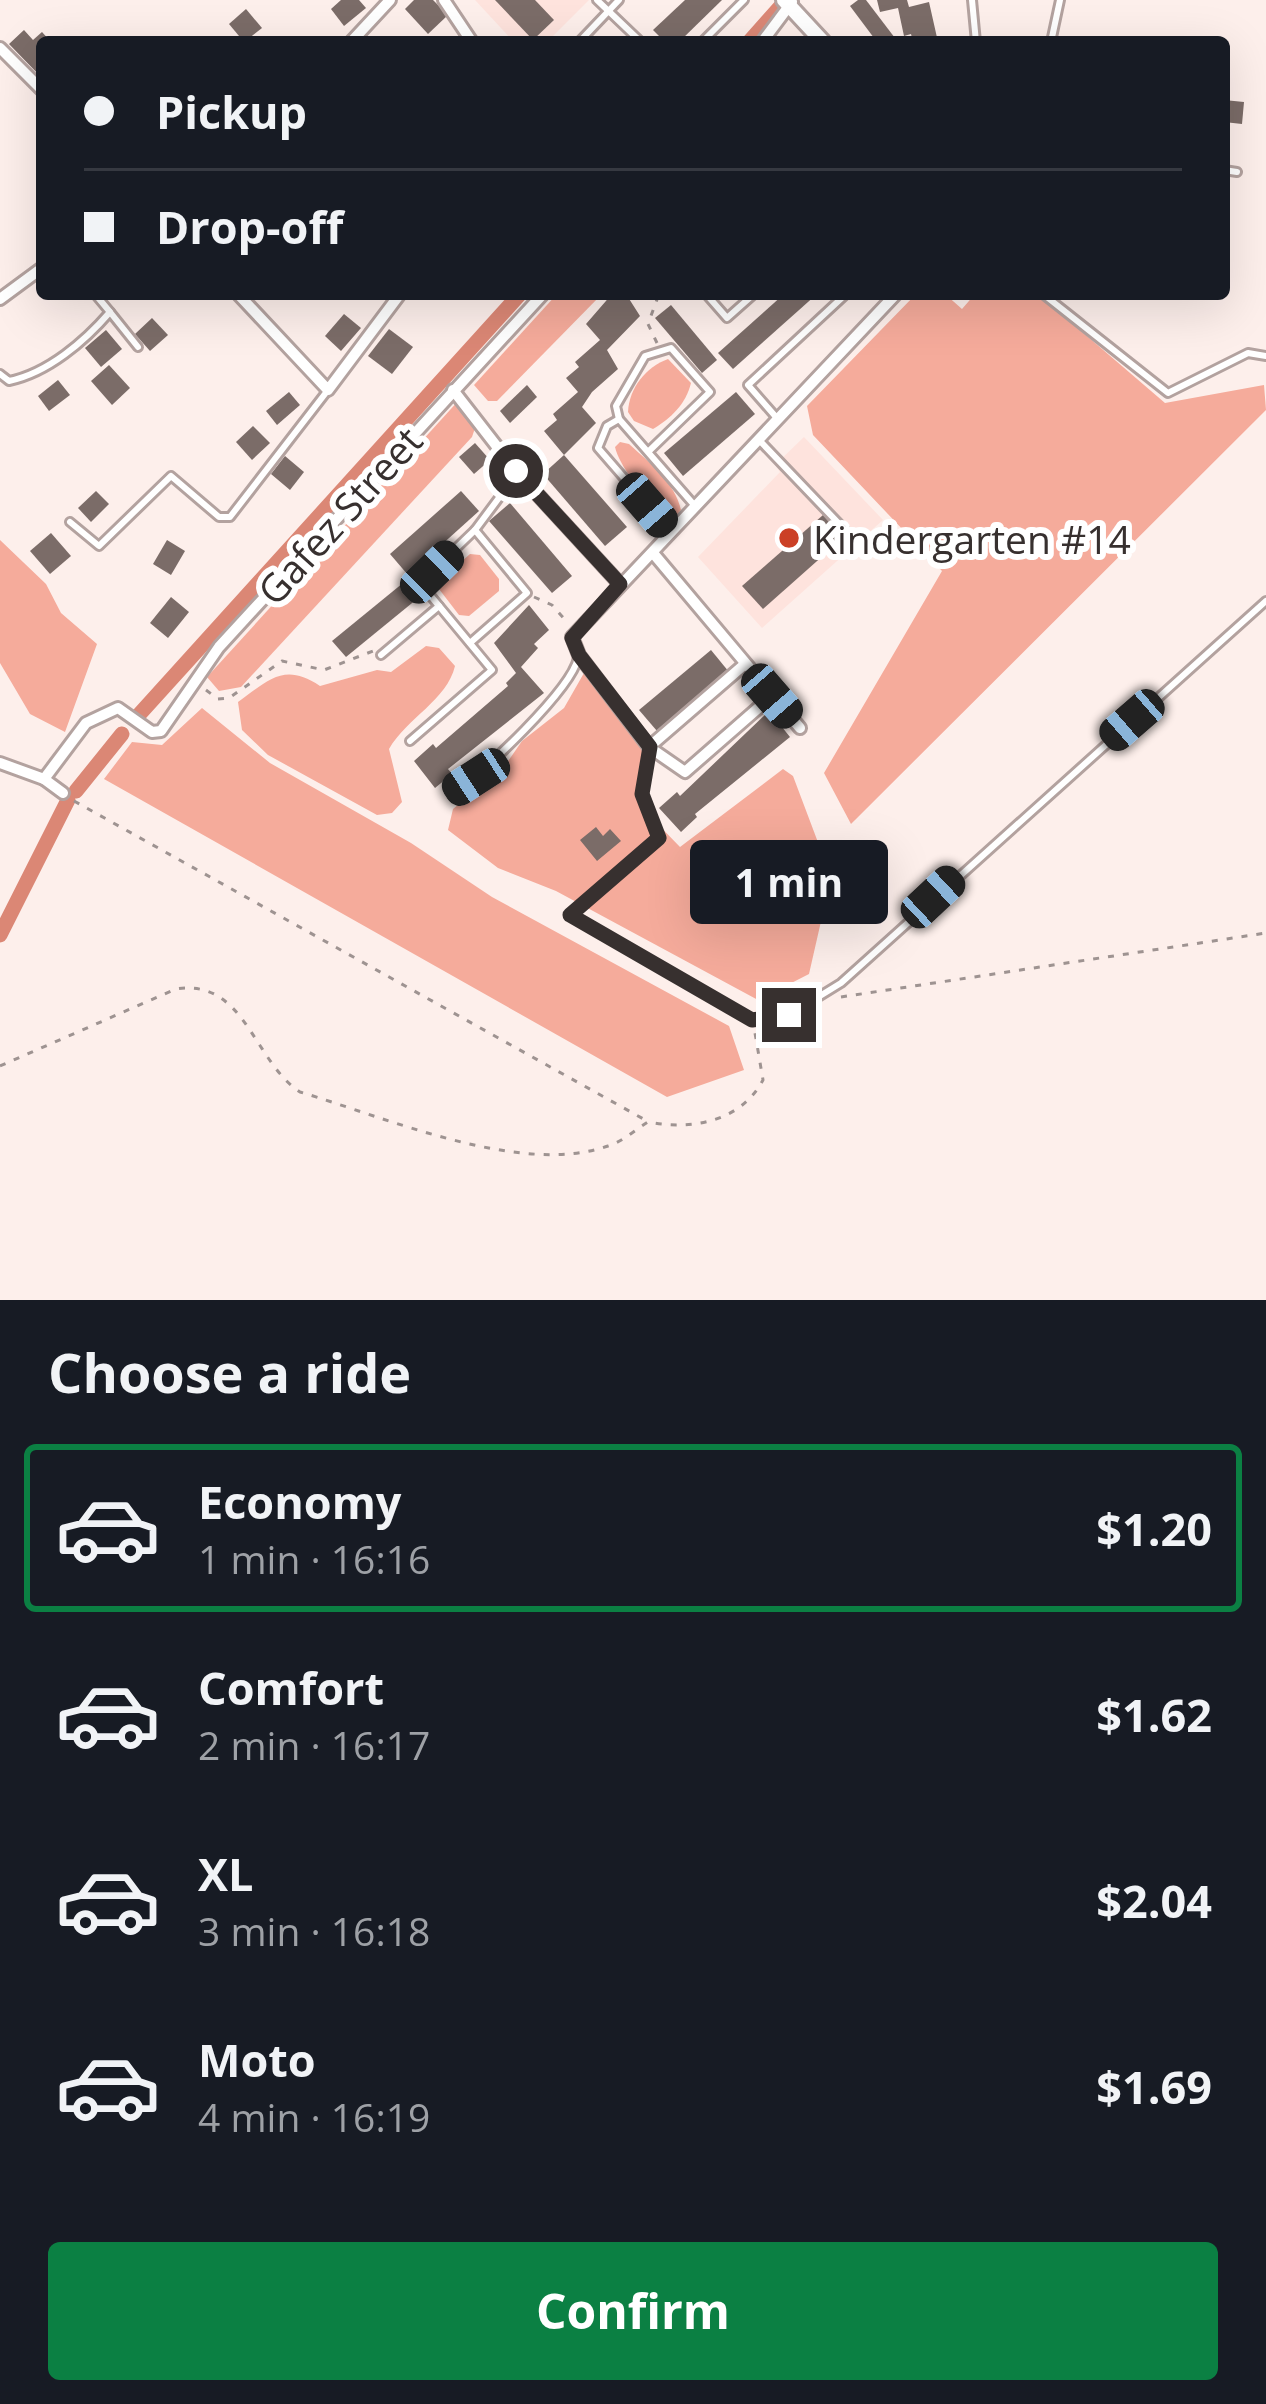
<!DOCTYPE html>
<meta charset="utf-8">
<style>
:root{--surface:#171b24;--page:#20242c;--text:#f1f3f6;--muted:#9ea1a6;--line:#363941;--accent:#0b8043}
body{margin:0;font-family:"Open Sans",sans-serif;background:var(--page);color:var(--text);height:100vh;display:flex;flex-direction:column;font-size:45px;white-space:nowrap}
*{box-sizing:border-box;margin:0}
p{font-size:39px;color:var(--muted)}
.icon{flex:none;width:66px;height:66px;fill:none;stroke:currentColor;stroke-width:2;stroke-linecap:round;stroke-linejoin:round}
.map{position:relative;height:1300px;overflow:hidden}
.side{display:flex;flex-direction:column;background:var(--surface);flex:1}
.side>*{flex:none}
.top-card{position:absolute;left:36px;top:36px;width:1194px;height:264px;border-radius:12px;box-shadow:0 12px 48px #0002;display:grid;align-content:center;height:264px;padding:0 48px;background:var(--surface)}
.end{position:absolute;width:54px;height:54px;margin:-27px;border:15px solid #37302f;background:#fff;box-shadow:0 0 0 6px #fff}
.from{border-radius:50%}
.bubble{position:absolute;height:84px;border-radius:12px;background:var(--surface);box-shadow:0 12px 48px #0002;font-size:39px;font-weight:700;line-height:84px;text-align:center}
.car{position:absolute;width:36px;height:72px;margin:-36px -18px;border-radius:15px;box-shadow:0 0 9px 3px #0007;background:linear-gradient(#222 24%,#8ab4d8 0 40%,#222 0 76%,#8ab4d8 0 86%,#222 0)}
.top-card b{display:flex;align-items:center;gap:42px;height:114px;font-size:45px}
.top-card b+b{border-top:3px solid var(--line)}
.top-card i{width:30px;height:30px;background:var(--text)}
ul{padding:0;list-style:none}
li{display:flex;align-items:center;gap:36px;height:168px;margin:0 24px 18px;padding:0 24px;border:6px solid transparent;border-radius:12px}
li div{flex:1}
li b{display:block;font-size:45px}
li em{font-style:normal;font-weight:700}
li.active{border-color:var(--accent)}
li>.icon{width:108px;height:108px;stroke-width:1.5}
h2{padding:0 48px;font-size:54px;line-height:144px}
.primary-button{display:flex;gap:24px;margin-top:auto;padding:24px 48px}
.primary-button a{flex:1;height:138px;border-radius:12px;background:var(--accent);color:#fff;font-size:48px;font-weight:700;line-height:138px;text-align:center}
.map>svg:first-child{display:block}
.built{fill:#fee3dd}
.green{fill:#f5ab9b}
.lines{fill:none;stroke-linecap:round;stroke-linejoin:round}
.canal{stroke:#db8775;stroke-width:15}
.building{fill:#7b6c68}
.service-casing{stroke:#b3a29f;stroke-width:12}
.minor-casing{stroke:#b3a29f;stroke-width:16}
.tertiary-casing{stroke:#b3a29f;stroke-width:20}
.path{stroke:#9e9391;stroke-width:3;stroke-dasharray:6 9;stroke-linecap:butt}
.service{stroke:#fff;stroke-width:6}
.minor{stroke:#fff;stroke-width:10}
.tertiary{stroke:#fff;stroke-width:14}
.route{stroke:#37302f;stroke-width:15}
.poi-dot{fill:#cb4026;stroke:#fff;stroke-width:4.5}
.labels{text-anchor:middle;dominant-baseline:central;stroke-width:12;stroke-linejoin:round;paint-order:stroke}
.street-label{font-size:39px;fill:#37302f;stroke:#fff}
.poi-label{font-size:39px;fill:#37302f;stroke:#fff;text-anchor:start}
</style>
<div class="map">
<svg width="1266" height="1300" viewBox="0 0 1266 1300">
<rect width="100%" height="100%" fill="#fdefeb"/>
<g class="built">
<polygon points="475,0 589,0 547,42 514,42"/>
<polygon points="804,437 883,520 762,628 698,557 780,472 775,465"/>
</g>
<g class="green">
<polygon points="557,294 602,294 497,401 488,401 474,385"/>
<polygon points="916,294 945,294 962,309 975,294 1038,294 1165,403 1264,385 1266,410 851,824 824,773 942,571 813,435 807,406"/>
<path d="M668 359 691 383C686 404 671 418 653 429L634 421 628 412C629 388 646 367 668 359Z"/>
<polygon points="460,399 478,419 472,437 241,687 219,691 207,677"/>
<path d="M620 442 629 444C648 461 676 484 681 510L676 516C655 514 620 469 615 447Z"/>
<polygon points="0,540 46,584 61,613 97,644 65,732 30,714 0,663"/>
<polygon points="470,554 480,555 499,579 499,591 469,616 459,615 439,589 442,579"/>
<path d="M426 646 439 648 455 666C447 700 407 718 389 749L402 802 392 813 377 815 268 755 242 730 238 702C269 680 284 662 320 686L377 670 391 672Z"/>
<polygon points="584,673 595,675 640,731 648,814 680,847 783,769 793,776 822,853 827,895 809,974 758,1000 556,891 498,868 448,830 453,809 504,767 522,741 564,708"/>
<polygon points="202,708 270,763 411,843 492,897 729,1026 744,1070 667,1097 104,779 132,742 162,745"/>
</g>
<g class="lines">
<g class="canal">
<polyline points="749,42 781,6"/>
<polyline points="136,718 520,294"/>
<polyline points="76,791 122,734"/>
<polyline points="0,935 68,800"/>
</g>
</g>
<g class="building">
<polygon points="341,0 359,0 366,8 344,26 331,9"/>
<polygon points="414,0 433,0 448,15 428,34 405,9"/>
<polygon points="495,0 535,0 554,20 533,40"/>
<polygon points="685,0 722,0 679,42 665,42 653,30"/>
<polygon points="858,0 866,0 898,42 877,42 850,6"/>
<polygon points="877,0 907,0 909,7 929,2 938,42 913,42 911,34 904,36 898,8 880,12"/>
<polygon points="246,9 262,28 244,42 229,24"/>
<polygon points="24,30 33,40 42,32 51,42 42,42 42,78 9,44"/>
<polygon points="1224,100 1244,102 1242,124 1224,122"/>
<polygon points="612,294 626,294 640,316 607,350 618,369 592,392 582,407 596,423 564,455 544,431 557,420 553,414 578,392 566,378 579,367 575,362 600,340 586,324"/>
<polygon points="784,294 817,294 733,369 718,353"/>
<polygon points="671,305 717,360 702,373 655,318"/>
<polygon points="344,314 361,328 341,351 325,336"/>
<polygon points="152,318 168,335 150,351 135,334"/>
<polygon points="389,329 413,347 392,374 368,356"/>
<polygon points="106,330 122,349 101,367 85,348"/>
<polygon points="109,365 130,388 112,405 91,381"/>
<polygon points="58,380 70,395 49,411 38,396"/>
<polygon points="527,385 537,397 510,423 500,411"/>
<polygon points="289,392 300,405 277,425 266,411"/>
<polygon points="736,392 755,414 683,476 664,453"/>
<polygon points="253,426 270,443 252,460 236,442"/>
<polygon points="475,443 490,460 474,474 459,457"/>
<polygon points="564,455 627,527 605,546 543,474"/>
<polygon points="285,456 304,472 290,490 271,474"/>
<polygon points="96,491 109,504 91,522 78,508"/>
<polygon points="461,491 479,511 408,575 390,554"/>
<polygon points="510,503 572,576 552,593 489,521"/>
<polygon points="823,515 843,538 763,609 742,586"/>
<polygon points="51,533 71,556 50,574 30,551"/>
<polygon points="167,540 185,551 171,575 153,564"/>
<polygon points="403,583 417,599 346,657 332,641"/>
<polygon points="171,597 189,612 168,638 150,623"/>
<polygon points="529,605 549,630 534,644 538,648 521,667 544,693 448,769 452,774 435,788 414,761 433,744 436,748 508,686 506,683 516,673 494,643"/>
<polygon points="711,650 729,672 657,731 639,710"/>
<polygon points="769,711 790,737 695,814 697,817 681,832 659,808 677,792 680,796"/>
<polygon points="596,827 603,836 610,829 621,841 597,861 580,840"/>
</g>
<g class="lines">
<g class="service-casing">
<g id="service">
<polyline points="597,0 641,42"/>
<polyline points="972,0 976,42"/>
<polyline points="579,42 619,0"/>
<polyline points="702,42 744,0"/>
<polyline points="1051,42 1060,0"/>
<polyline points="1224,170 1237,172"/>
<polyline points="706,294 727,318 754,294"/>
<polyline points="1043,294 1168,393 1248,353 1266,356"/>
<polyline points="110,312 138,347"/>
<path d="M0 374 9 381C48 373 85 341 110 312L95 294"/>
<polyline points="776,417 748,385 846,294"/>
<polyline points="619,419 607,426 598,448 670,531"/>
<polyline points="759,440 845,530"/>
<polyline points="648,452 710,392 671,348 645,356 616,406 619,419 695,506"/>
<polyline points="70,522 99,546 171,476 219,517 230,517 328,390"/>
<polyline points="470,643 527,593 475,530"/>
<polyline points="381,655 439,606"/>
<polyline points="410,741 492,670 420,583 475,530 516,475"/>
<polyline points="649,747 642,795 659,838 570,915 753,1020 789,1015 841,983 1266,601"/>
<path d="M455 792C483 773 571 690 578 658"/>
</g>
</g>
<g class="minor-casing">
<g id="minor">
<polyline points="444,0 472,42"/>
<polyline points="351,42 390,0"/>
<polyline points="762,42 792,2"/>
<polyline points="0,48 42,90"/>
<polyline points="238,294 328,390 400,294"/>
<polyline points="0,299 42,268"/>
<polyline points="453,390 516,471 619,583"/>
<polyline points="653,553 800,728"/>
<polyline points="772,696 685,772 649,747 579,655 572,637 896,294"/>
<polyline points="649,747 745,664"/>
<polyline points="0,763 44,779"/>
<polyline points="63,793 44,779 86,723 118,708 152,732 161,731 219,647 543,294"/>
</g>
</g>
<g class="tertiary-casing">
<polyline id="tertiary" points="784,0 823,42"/>
</g>
<g class="path">
<polyline points="657,343 648,324 659,294"/>
<polyline points="534,597 552,605 568,623"/>
<polyline points="206,690 218,699 229,698 282,661 324,670 373,651"/>
<polyline points="74,801 647,1121"/>
<polyline points="841,997 1266,933"/>
<path d="M0 1066 176 989C245 978 253 1061 300 1092 385 1117 521 1177 608 1146 622 1142 635 1130 648 1122 690 1130 740 1123 763 1080L755 1033"/>
</g>
<use href="#service" class="service"/>
<use href="#minor" class="minor"/>
<use href="#tertiary" class="tertiary"/>
</g>
<g class="lines">
<polyline class="route" points="516,471 620,584 572,638 579,655 650,747 642,794 659,838 570,915 752,1020 789,1015"/>
</g>
<circle class="poi-dot" cx="789" cy="538" r="12"/>
<g class="labels">
<g class="street-label">
<text transform="translate(339 515) rotate(-48)">Gafez Street</text>
</g>
<g class="poi-label">
<text x="813" y="538">Kindergarten #14</text>
</g>
</g>
</svg>
<i class="end from" style="left:516px;top:471px"></i>
<i class="end" style="left:789px;top:1015px"></i>
<div class="bubble" style="left:690px;top:840px;width:198px">1 min</div>
<i class="car" style="left:647px;top:505px;rotate:139deg"></i>
<i class="car" style="left:432px;top:572px;rotate:46deg"></i>
<i class="car" style="left:772px;top:696px;rotate:139deg"></i>
<i class="car" style="left:1132px;top:720px;rotate:229deg"></i>
<i class="car" style="left:476px;top:777px;rotate:237deg"></i>
<i class="car" style="left:933px;top:897px;rotate:47deg"></i>
<div class="top-card">
<b><i class="from"></i>Pickup</b>
<b><i></i>Drop-off</b>
</div>
</div>
<section class="side">
<h2>Choose a ride</h2>
<ul>
<li class="active"><svg class="icon" aria-label="car" viewBox="0 0 24 24"><path d="M5 17H2v-5l4-1 3-4h7l3 4 3 1v5h-3M9 17h6M6 11h13"/><circle cx="7" cy="17" r="2"/><circle cx="17" cy="17" r="2"/></svg><div><b>Economy</b><p>1 min · 16:16</p></div><em>$1.20</em></li>
<li><svg class="icon" aria-label="car" viewBox="0 0 24 24"><path d="M5 17H2v-5l4-1 3-4h7l3 4 3 1v5h-3M9 17h6M6 11h13"/><circle cx="7" cy="17" r="2"/><circle cx="17" cy="17" r="2"/></svg><div><b>Comfort</b><p>2 min · 16:17</p></div><em>$1.62</em></li>
<li><svg class="icon" aria-label="car" viewBox="0 0 24 24"><path d="M5 17H2v-5l4-1 3-4h7l3 4 3 1v5h-3M9 17h6M6 11h13"/><circle cx="7" cy="17" r="2"/><circle cx="17" cy="17" r="2"/></svg><div><b>XL</b><p>3 min · 16:18</p></div><em>$2.04</em></li>
<li><svg class="icon" aria-label="car" viewBox="0 0 24 24"><path d="M5 17H2v-5l4-1 3-4h7l3 4 3 1v5h-3M9 17h6M6 11h13"/><circle cx="7" cy="17" r="2"/><circle cx="17" cy="17" r="2"/></svg><div><b>Moto</b><p>4 min · 16:19</p></div><em>$1.69</em></li>
</ul>
<div class="primary-button"><a>Confirm</a></div>
</section>
